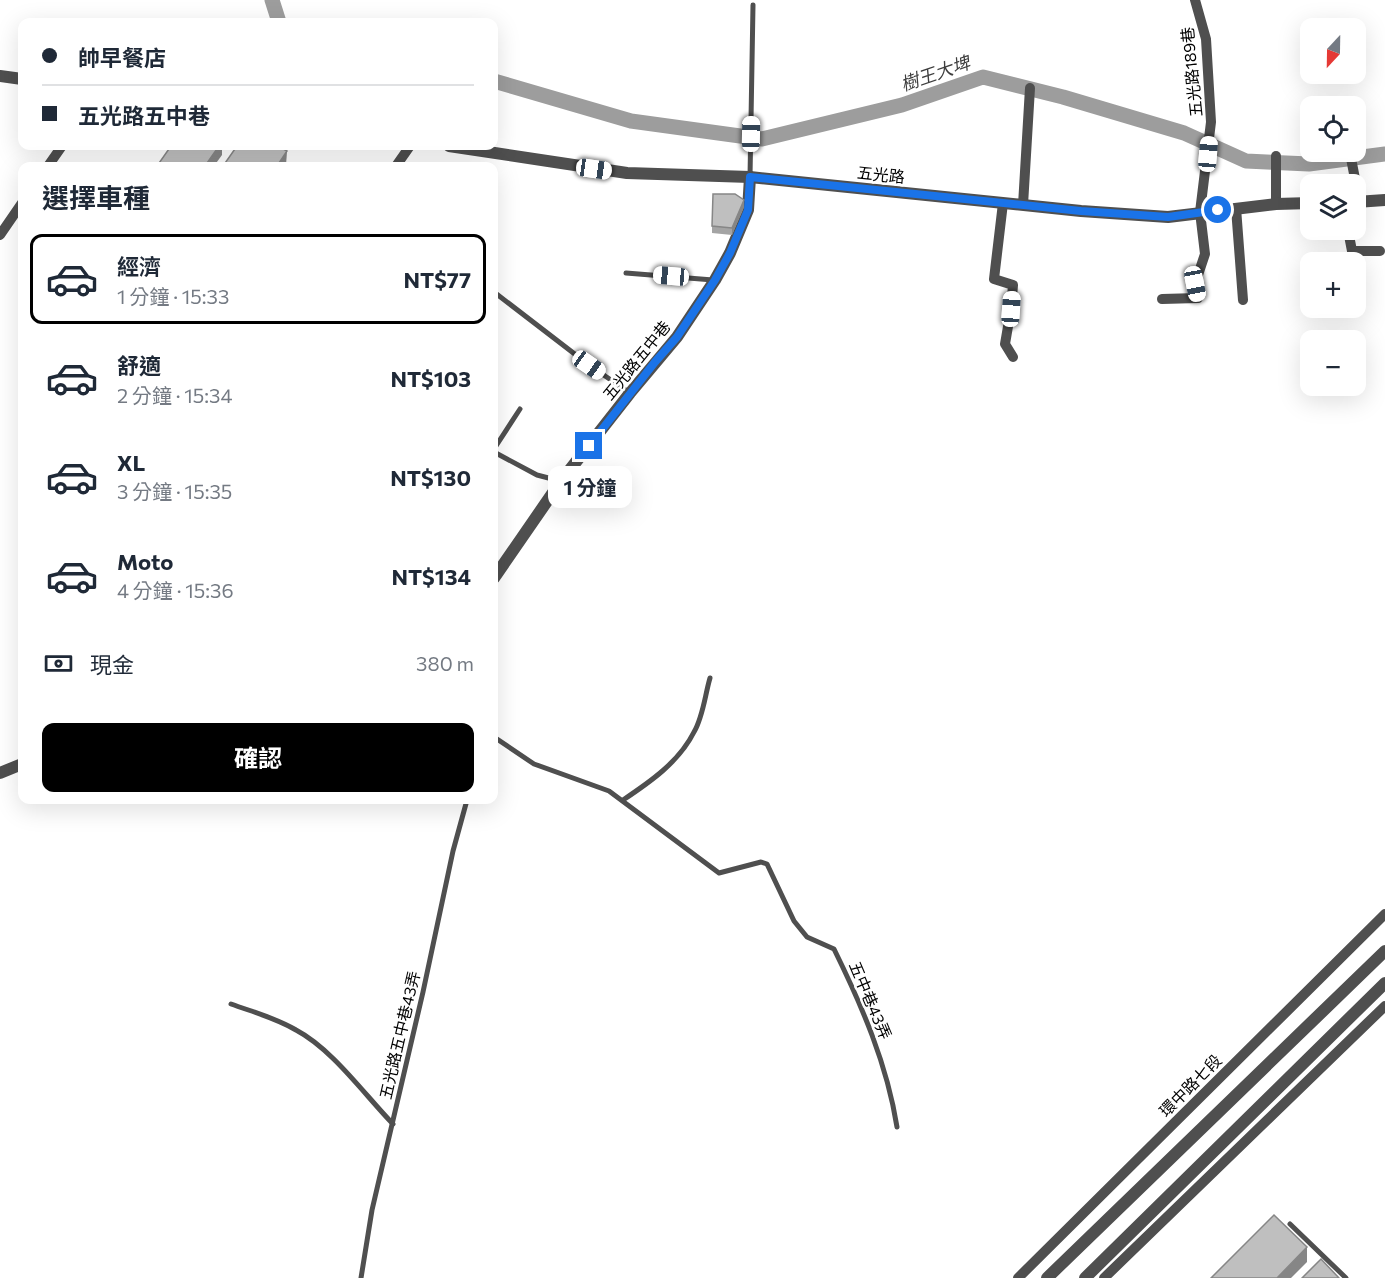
<!DOCTYPE html>
<html lang="zh-TW">
<meta charset="utf-8">
<style>
:root{--surface:#fff;--page:#f6f6f7;--text:#1f2937;--muted:#747a83;--line:#e0e1e3;--accent:#000}
body{margin:0;font-family:Commissioner,"Noto Sans TC",sans-serif;background:var(--page);color:var(--text);height:100vh;display:flex;flex-direction:column;font-size:22px;white-space:nowrap}
*{box-sizing:border-box;margin:0}
p{font-size:20px;color:var(--muted)}
.icon{flex:none;width:33px;height:33px;fill:none;stroke:currentColor;stroke-width:2;stroke-linecap:round;stroke-linejoin:round}
.map{position:relative;flex:1;overflow:hidden}
.panel{position:absolute;left:18px;top:162px;width:480px;height:642px;display:flex;flex-direction:column;background:var(--surface);border-radius:12px;box-shadow:0 6px 24px #0002}
.panel>*{flex:none}
.hud{position:absolute;left:18px;top:18px;width:480px;height:132px;border-radius:12px;box-shadow:0 6px 24px #0002;display:grid;align-content:center;height:132px;padding:0 24px;background:var(--surface)}
.needle{width:39px;rotate:202deg}
.buttons{position:absolute;left:1300px;top:18px;display:grid;gap:12px}
.buttons a{display:grid;place-items:center;width:66px;height:66px;border-radius:12px;background:var(--surface);box-shadow:0 6px 24px #0002;font-size:30px}
.end{position:absolute;width:27px;height:27px;margin:-14px;border:8px solid #1a73e8;background:#fff;box-shadow:0 0 0 3px #fff}
.from{border-radius:50%}
.bubble{position:absolute;height:42px;border-radius:12px;background:var(--surface);box-shadow:0 6px 24px #0002;font-size:20px;font-weight:700;line-height:42px;text-align:center}
.car{position:absolute;width:18px;height:36px;margin:-18px -9px;border-radius:8px;box-shadow:0 0 4px 2px #0007;background:linear-gradient(#fff 24%,#345 0 40%,#fff 0 76%,#345 0 86%,#fff 0)}
.hud b{display:flex;align-items:center;gap:21px;height:57px;font-size:22px}
.hud b+b{border-top:2px solid var(--line)}
.hud i{width:15px;height:15px;background:var(--text)}
ul{padding:0;list-style:none}
li{display:flex;align-items:center;gap:18px;height:90px;margin:0 12px 9px;padding:0 12px;border:3px solid transparent;border-radius:12px}
li div{flex:1}
li b{display:block;font-size:22px}
li em{font-style:normal;font-weight:700}
li.on{border-color:var(--accent)}
li>.icon{width:54px;height:54px;stroke-width:1.5}
h2{padding:0 24px;font-size:27px;line-height:72px}
.pay{display:flex;align-items:center;gap:15px;height:66px;padding:0 24px;font-size:22px}
.pay p{margin-inline-start:auto}
.cta{display:flex;gap:12px;margin-top:auto;padding:12px 24px}
.cta a{flex:1;height:69px;border-radius:12px;background:var(--accent);color:#fff;font-size:24px;font-weight:700;line-height:69px;text-align:center}
.map>svg:first-child{display:block}
.lines{fill:none;stroke-linecap:round;stroke-linejoin:round}
.canal{stroke:#9d9d9d;stroke-width:15}
.service{stroke:#4f4f4f;stroke-width:5}
.minor{stroke:#4f4f4f;stroke-width:10}
.tertiary{stroke:#4f4f4f;stroke-width:12}
.wall{fill:#a4a4a4}
.shaded-wall{fill:#868686}
.building{fill:#bfbfbf;stroke:#868686;stroke-width:1.5}
.route{stroke:#1a73e8;stroke-width:8}
.labels{text-anchor:middle;dominant-baseline:central;stroke-width:5;stroke-linejoin:round;paint-order:stroke}
.street-label{font-size:16px;fill:#000;stroke:#fff}
.water-label{font-size:18px;font-style:italic;fill:#3e3e3e;stroke:#fff}
</style>
<div class="map">
<svg width="1385" height="1278" viewBox="0 0 1385 1278">
<rect width="100%" height="100%" fill="#fff"/>
<g class="lines">
<g class="canal">
<polyline points="272,0 279,22"/>
<polyline points="494,81 631,121 762,139 902,105 983,77 1063,97 1184,133 1246,161 1309,164 1385,154"/>
</g>
<g class="service">
<polyline points="750,177 753,5"/>
<polyline points="626,273 713,280"/>
<polyline points="494,292 589,365 630,393"/>
<polyline points="494,449 520,409"/>
<polyline points="494,452 537,475 560,481"/>
<path d="M494 737 534 764 609 791 719 873 761 862 767 864 794 921 807 937 834 949C862 1006 887 1064 897 1127"/>
<path d="M623 800C650 782 679 762 694 732 703 717 705 695 710 678"/>
<path d="M231 1004C253 1012 276 1018 296 1030 332 1049 364 1094 393 1124"/>
<polyline points="1290,1224 1346,1278"/>
<polyline points="361,1278 372,1210 423,992 453,851 467,800"/>
</g>
<g class="minor">
<polyline points="1350,153 1356,184"/>
<polyline points="1276,156 1276,204"/>
<polyline points="48,166 62,146"/>
<polyline points="396,166 410,146"/>
<polyline points="1003,203 994,279 1013,285 1011,309 1005,344 1013,357"/>
<polyline points="1023,205 1030,88"/>
<polyline points="1236,208 1243,300"/>
<polyline points="1348,230 1352,251 1380,251"/>
<polyline points="0,235 22,203"/>
<polyline points="1162,299 1198,298 1195,284 1205,254 1200,212 1211,122 1206,39 1195,0"/>
<polyline points="1018,1278 1385,914"/>
<polyline points="1104,1278 1385,1006"/>
</g>
<g class="tertiary">
<polyline points="0,76 22,79"/>
<polyline points="449,146 627,173 750,177 1081,211 1168,217 1276,204 1311,203"/>
<polyline points="1356,202 1385,200"/>
<polyline points="494,578 561,481 630,393 677,337 715,280 730,253 748,210 750,177"/>
<polyline points="0,773 22,764"/>
<polyline points="1047,1278 1385,951"/>
<polyline points="1085,1278 1385,983"/>
</g>
</g>
<polygon class="wall" points="744,207 732,235 712,233 712,226"/>
<g class="shaded-wall">
<polygon points="219,146 222,146 222,155 214,166 205,166"/>
<polygon points="287,151 286,166 277,166"/>
<polygon points="744,200 744,207 732,235 732,228"/>
<polygon points="1307,1247 1307,1262 1291,1278 1277,1278"/>
</g>
<g class="building">
<polygon points="171,146 219,146 205,166 157,166"/>
<polygon points="237,146 278,146 287,151 277,166 223,166"/>
<polygon points="713,194 735,194 744,200 732,228 712,226"/>
<polygon points="1274,1215 1307,1247 1277,1278 1211,1278"/>
<polygon points="1321,1259 1339,1278 1302,1278"/>
</g>
<g class="lines">
<polyline class="route" points="589,446 655,362 677,337 715,280 730,253 748,210 750,177 1081,211 1168,217 1218,210"/>
</g>
<g class="labels">
<g class="street-label">
<text transform="translate(1191 72) rotate(-96)">五光路189巷</text>
<text transform="translate(881 174) rotate(6)">五光路</text>
<text transform="translate(636 360) rotate(-51)">五光路五中巷</text>
<text transform="translate(871 1000) rotate(67)">五中巷43弄</text>
<text transform="translate(399 1035) rotate(-77)">五光路五中巷43弄</text>
<text transform="translate(1190 1085) rotate(-45)">環中路七段</text>
</g>
<g class="water-label">
<text transform="translate(935 73) rotate(-19)">樹王大埤</text>
</g>
</g>
</svg>
<div class="buttons">
<a><svg class="needle" viewBox="-14 -14 28 28"><path d="M0-13l5 13h-10z" fill="#e53935"/><path d="M0 13l5-13h-10z" fill="#747a83"/></svg></a>
<a><svg class="icon" aria-label="locate" viewBox="0 0 24 24"><circle cx="12" cy="12" r="6"/><path d="M12 2v4M12 18v4M2 12h4M18 12h4"/></svg></a>
<a><svg class="icon" aria-label="layers" viewBox="0 0 24 24"><path d="M12 4l9 5-9 5-9-5zM3 14l9 5 9-5"/></svg></a>
<a>+</a>
<a>−</a>
</div>
<i class="end from" style="left:1218px;top:210px"></i>
<i class="end" style="left:589px;top:446px"></i>
<div class="bubble" style="left:548px;top:466px;width:84px">1 分鐘</div>
<i class="car" style="left:751px;top:134px;rotate:1deg"></i>
<i class="car" style="left:1208px;top:154px;rotate:5deg"></i>
<i class="car" style="left:594px;top:169px;rotate:98deg"></i>
<i class="car" style="left:671px;top:276px;rotate:275deg"></i>
<i class="car" style="left:1195px;top:284px;rotate:169deg"></i>
<i class="car" style="left:1011px;top:309px;rotate:4deg"></i>
<i class="car" style="left:589px;top:365px;rotate:125deg"></i>
<div class="hud">
<b><i class="from"></i>帥早餐店</b>
<b><i></i>五光路五中巷</b>
</div>
<section class="panel">
<h2>選擇車種</h2>
<ul>
<li class="on"><svg class="icon" aria-label="car" viewBox="0 0 24 24"><path d="M5 17H2v-5l4-1 3-4h7l3 4 3 1v5h-3M9 17h6M6 11h13"/><circle cx="7" cy="17" r="2"/><circle cx="17" cy="17" r="2"/></svg><div><b>經濟</b><p>1 分鐘 · 15:33</p></div><em>NT$77</em></li>
<li><svg class="icon" aria-label="car" viewBox="0 0 24 24"><path d="M5 17H2v-5l4-1 3-4h7l3 4 3 1v5h-3M9 17h6M6 11h13"/><circle cx="7" cy="17" r="2"/><circle cx="17" cy="17" r="2"/></svg><div><b>舒適</b><p>2 分鐘 · 15:34</p></div><em>NT$103</em></li>
<li><svg class="icon" aria-label="car" viewBox="0 0 24 24"><path d="M5 17H2v-5l4-1 3-4h7l3 4 3 1v5h-3M9 17h6M6 11h13"/><circle cx="7" cy="17" r="2"/><circle cx="17" cy="17" r="2"/></svg><div><b>XL</b><p>3 分鐘 · 15:35</p></div><em>NT$130</em></li>
<li><svg class="icon" aria-label="car" viewBox="0 0 24 24"><path d="M5 17H2v-5l4-1 3-4h7l3 4 3 1v5h-3M9 17h6M6 11h13"/><circle cx="7" cy="17" r="2"/><circle cx="17" cy="17" r="2"/></svg><div><b>Moto</b><p>4 分鐘 · 15:36</p></div><em>NT$134</em></li>
</ul>
<div class="pay"><svg class="icon" aria-label="cash" viewBox="0 0 24 24"><path d="M3 7h18v10H3z"/><circle cx="12" cy="12" r="2"/></svg>現金<p>380 m</p></div>
<div class="cta"><a>確認</a></div>
</section>
</div>
